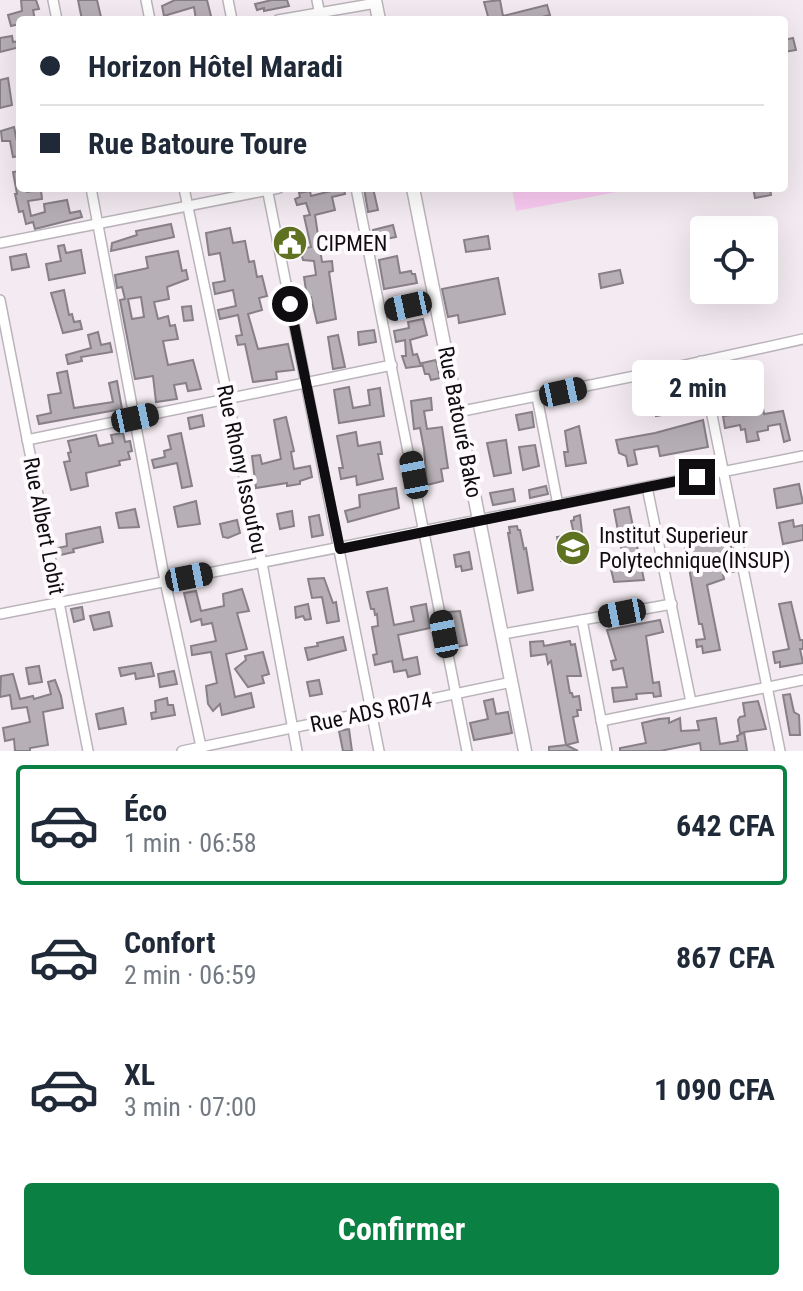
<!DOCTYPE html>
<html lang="fr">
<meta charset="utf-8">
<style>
:root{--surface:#fff;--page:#f6f6f7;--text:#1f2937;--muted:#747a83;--line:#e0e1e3;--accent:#0b8043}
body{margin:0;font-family:"Roboto Condensed",sans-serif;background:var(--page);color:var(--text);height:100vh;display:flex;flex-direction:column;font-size:30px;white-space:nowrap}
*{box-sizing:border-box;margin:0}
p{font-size:26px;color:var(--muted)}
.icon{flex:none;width:44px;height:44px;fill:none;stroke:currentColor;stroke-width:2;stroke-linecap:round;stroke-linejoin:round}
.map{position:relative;height:751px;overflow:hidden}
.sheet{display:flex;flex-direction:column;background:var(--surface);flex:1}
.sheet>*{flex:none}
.guide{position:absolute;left:16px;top:16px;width:772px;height:176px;border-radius:8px;box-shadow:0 8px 32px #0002;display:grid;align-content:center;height:176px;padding:0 24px;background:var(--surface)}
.buttons{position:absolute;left:690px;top:216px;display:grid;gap:16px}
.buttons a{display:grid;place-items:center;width:88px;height:88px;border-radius:8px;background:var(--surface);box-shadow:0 8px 32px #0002;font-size:40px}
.end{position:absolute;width:36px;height:36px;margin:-18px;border:10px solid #0f0d0f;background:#fff;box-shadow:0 0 0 4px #fff}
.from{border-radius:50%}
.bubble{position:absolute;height:56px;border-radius:8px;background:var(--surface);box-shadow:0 8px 32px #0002;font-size:26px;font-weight:700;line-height:56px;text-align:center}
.car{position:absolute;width:24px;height:48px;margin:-24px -12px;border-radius:10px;box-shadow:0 0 6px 2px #0007;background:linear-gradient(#222 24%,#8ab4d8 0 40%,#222 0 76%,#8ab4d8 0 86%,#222 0)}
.guide b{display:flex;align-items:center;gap:28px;height:76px;font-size:30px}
.guide b+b{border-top:2px solid var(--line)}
.guide i{width:20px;height:20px;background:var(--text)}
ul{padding:14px 0 0;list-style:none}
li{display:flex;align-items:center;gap:24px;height:120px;margin:0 16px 12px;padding:0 8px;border:4px solid transparent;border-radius:8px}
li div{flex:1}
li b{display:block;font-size:30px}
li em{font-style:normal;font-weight:700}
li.on{border-color:var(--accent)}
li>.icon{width:72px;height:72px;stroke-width:1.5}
.cta{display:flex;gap:16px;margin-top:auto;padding:16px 24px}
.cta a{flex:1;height:92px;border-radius:8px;background:var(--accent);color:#fff;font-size:32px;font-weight:700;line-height:92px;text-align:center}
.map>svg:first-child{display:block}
.green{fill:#fccbf4}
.building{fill:#b6afb5;stroke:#878086;stroke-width:2;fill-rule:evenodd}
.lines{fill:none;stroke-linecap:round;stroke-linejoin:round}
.street-casing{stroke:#bbb4ba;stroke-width:12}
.secondary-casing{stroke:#bbb4ba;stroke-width:15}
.street{stroke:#fff;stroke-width:9}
.secondary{stroke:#fff;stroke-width:12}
.route{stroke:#0f0d0f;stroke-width:10}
.labels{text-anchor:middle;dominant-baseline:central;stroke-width:8;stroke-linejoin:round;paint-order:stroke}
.poi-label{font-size:22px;fill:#0f0d0f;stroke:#fefafd;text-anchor:start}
.street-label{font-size:22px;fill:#0f0d0f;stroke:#fefafd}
</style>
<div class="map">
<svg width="803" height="751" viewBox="0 0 803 751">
<rect width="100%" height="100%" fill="#f3ebf1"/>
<polygon class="green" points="512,188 638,188 516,211"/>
<g class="building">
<polygon points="21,0 36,0 39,9 33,10 35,20 20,20 20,24 11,26 8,15 22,11"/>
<polygon points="78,0 97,0 101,17 98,20 82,20"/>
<polygon points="175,0 207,0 212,20 196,20 194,7 164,16 162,6"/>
<polygon points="272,0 287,0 289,6 264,11 264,8 257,10 255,4"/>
<polygon points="500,0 503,16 547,5 550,15 530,20 489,20 484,2"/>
<polygon points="12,36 13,42 20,41 20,47 0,52 0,38"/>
<polygon points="793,38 796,50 784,52 784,40"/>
<polygon points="8,78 12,105 0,108 0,80"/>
<polygon points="14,127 20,156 13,157 10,141 2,141 1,131"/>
<polygon points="20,171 20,188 26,188 27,192 41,190 42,199 28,201 31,216 45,212 44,204 67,200 70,213 80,211 82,217 35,229 33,222 26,224 23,211 19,212 15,194 17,194 13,172"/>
<polygon points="334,188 344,188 345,194 332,197 335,210 315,215 322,262 332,261 333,271 329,272 336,319 317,323 311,297 307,297 304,277 316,275 314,261 303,260 300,249 311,247 304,216 310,215 306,203 297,205 295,199 300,197 299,193 310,191 311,196 335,190"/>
<polygon points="364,188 373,188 378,210 368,212"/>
<polygon points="753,188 770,188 771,195 755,198"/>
<polygon points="171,224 174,237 111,251 112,243 137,235 136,231"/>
<polygon points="393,225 396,237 376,241 373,230"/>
<polygon points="230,228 233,243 245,241 249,262 254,261 257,277 262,276 267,296 259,298 262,310 248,314 258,349 288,344 294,370 276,372 277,379 253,382 245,344 238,345 236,336 242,335 238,315 220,319 218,310 236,306 233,290 215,294 213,283 225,281 220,253 209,255 206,233"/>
<polygon points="704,231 704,261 701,261 695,233"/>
<polygon points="488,236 490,249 466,252 464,240"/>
<polygon points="64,245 66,253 81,250 85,273 49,280 46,264 61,261 58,246"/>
<path d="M178 251 182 271 186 270 188 279 167 287 169 299 154 302 158 319 168 316 170 326 175 325 178 339 163 341 168 365 193 360 201 389 188 391 186 383 174 385 177 399 156 402 153 376 135 379 120 300 125 299 122 287 117 288 115 275 148 268 146 257ZM141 297 144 317 132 319 128 299Z"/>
<polygon points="26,254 29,267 12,270 10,257"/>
<polygon points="397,256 400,273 411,271 412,274 415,274 417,283 384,289 379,260"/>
<polygon points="620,270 623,283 601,288 599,274"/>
<polygon points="498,278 505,314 459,323 458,315 448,317 442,289"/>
<polygon points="64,290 69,315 72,314 74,322 80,321 82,329 63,333 51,293"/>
<polygon points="191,306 193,320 184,321 182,307"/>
<polygon points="423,319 427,335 410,340 413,355 417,354 421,366 406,368 402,356 406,356 405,340 396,342 394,331 409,328 408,322"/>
<polygon points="374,330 376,342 359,345 358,332"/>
<polygon points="98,332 101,345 110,343 112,352 81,357 82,361 68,364 66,355 91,348 88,335"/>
<polygon points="338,335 345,367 333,369 328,337"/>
<polygon points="436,360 440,378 431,380 429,374 425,374 422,363"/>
<polygon points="67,371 74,408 113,402 109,383 117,381 122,409 39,424 37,416 51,413 48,395 61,393 57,373"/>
<polygon points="349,387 353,408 370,405 368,390 380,388 384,416 339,423 334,390"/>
<polygon points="692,396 694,409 656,416 653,404"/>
<polygon points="431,398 432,410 424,411 427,429 442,427 448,468 441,469 443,481 427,485 424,449 420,428 414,429 411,401"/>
<polygon points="762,402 764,414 783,411 790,440 784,442 780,424 768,426 768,430 757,432 759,440 747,442 745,429 741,430 740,425 725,428 723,416 755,412 753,404"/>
<polygon points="532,412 534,427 519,430 516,415"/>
<polygon points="202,415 204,426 190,429 188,418"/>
<polygon points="286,417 294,451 291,452 294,469 310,466 312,477 300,481 300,484 287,486 287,483 256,488 252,456 260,455 262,464 281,459 274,420"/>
<polygon points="703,420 708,447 660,456 658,446 634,450 637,464 628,466 626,456 619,453 616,440 655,433"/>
<polygon points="579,426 586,463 566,466 564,452 568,452 565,431"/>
<polygon points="356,432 358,446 380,442 382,454 378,454 383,479 357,485 356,476 341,479 339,468 343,468 337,436"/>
<polygon points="123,433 125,442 130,441 132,451 128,452 130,459 119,461 120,465 86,473 88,486 71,490 64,462 70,461 68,453 71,452 68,441 96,435 99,446 113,443 111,435"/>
<polygon points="181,433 192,486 182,488 177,463 154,468 152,460 165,457 164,451 171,449 168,436"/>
<polygon points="506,440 511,473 494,476 487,443"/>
<polygon points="535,445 539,466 523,470 519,447"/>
<polygon points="799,484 803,503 777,508 774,489"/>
<polygon points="546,486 548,494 530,498 529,490"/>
<polygon points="396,488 399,508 348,522 345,511 360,507 359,495"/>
<polygon points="513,489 515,501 493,505 490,493"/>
<polygon points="196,501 200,524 178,527 174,507"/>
<polygon points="629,507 644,580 614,582 610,565 624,562 614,510"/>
<polygon points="135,509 139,527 119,528 116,513"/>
<polygon points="292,511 294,526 280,529 277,514"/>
<polygon points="319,515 323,535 312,537 309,517"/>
<polygon points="580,515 585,558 561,561 557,537 574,534 571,521 574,520 574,517"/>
<polygon points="237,520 240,533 228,538 223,537 220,524"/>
<polygon points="793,520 794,527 803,525 803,540 783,544 779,523"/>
<polygon points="517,526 518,530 520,530 524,549 526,548 533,590 518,593 508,533 510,533 509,527"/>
<polygon points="100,527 103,542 73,549 74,552 60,555 58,548 67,546 66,534"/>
<polygon points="728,531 736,571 723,574 724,579 707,585 720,650 703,653 702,646 697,647 696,640 705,639 702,624 699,624 685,545 689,544 689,540"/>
<polygon points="469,552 472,569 462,571 461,566 456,567 454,555"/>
<polygon points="324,578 333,603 336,602 339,621 327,623 322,597 312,598 308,579"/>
<polygon points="387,588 394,625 414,621 411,607 426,604 430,628 398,635 403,660 417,657 420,674 408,677 406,670 394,672 392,661 375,665 373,655 377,654 372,627 378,626 377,614 375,615 374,609 371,609 367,592"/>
<polygon points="242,589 249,611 237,613 247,649 226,654 235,697 251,693 254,707 222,715 220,704 213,711 208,704 206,686 217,683 211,652 192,655 191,646 216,641 212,623 202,625 201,619 191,622 184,593 196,591 201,611 224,606 223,594"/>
<polygon points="791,602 800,640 803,640 803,649 800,649 803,663 780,667 780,662 775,663 773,652 789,649 779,604"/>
<polygon points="308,604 311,619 305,620 303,616 296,618 295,607"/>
<polygon points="82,607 84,619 74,622 71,609"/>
<polygon points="460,611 467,645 456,647 449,612"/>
<polygon points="109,612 112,626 94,630 90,616"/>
<polygon points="660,620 663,632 646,636 653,683 659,682 661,696 654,697 653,693 649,693 636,694 637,699 614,702 612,688 627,687 623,668 613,670 611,661 616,660 607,630"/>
<polygon points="343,637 346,650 308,660 305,648 318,646 317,643"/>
<polygon points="543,641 544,646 570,641 571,645 575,644 581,676 567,676 570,693 572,693 573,697 579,696 581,710 577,710 578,716 573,717 578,742 566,745 578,751 549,751 549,747 566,745 551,661 548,664 546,654 531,656 530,642"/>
<polygon points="263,652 269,674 262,676 264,683 248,687 235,669 246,660 245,656"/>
<polygon points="151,663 154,676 136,679 135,673 121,676 119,668"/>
<polygon points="39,666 42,682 29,684 26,668"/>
<polygon points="174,671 177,684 160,687 158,674"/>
<polygon points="13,674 20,699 33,696 34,699 51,694 48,682 55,680 61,696 63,708 43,712 48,745 30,748 30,751 15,751 14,739 5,741 3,728 30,722 27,707 12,709 10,695 0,697 1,676"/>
<polygon points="319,680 322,694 310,696 307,682"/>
<polygon points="790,694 794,712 799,715 800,735 790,735 783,695"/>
<polygon points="167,698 168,705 173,705 175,715 152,719 151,713 156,712 155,701"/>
<polygon points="493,699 496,714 508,712 512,733 474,740 470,723 488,719 484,701"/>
<polygon points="758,701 766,729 744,732 747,751 701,751 700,743 660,751 620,751 620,748 646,743 642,723 659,719 669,718 669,723 680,718 681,731 699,730 697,721 716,718 720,744 738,741 737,736 743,733 740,733 738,720 740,717 745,716 743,703"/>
<polygon points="123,708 126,724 99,729 96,714"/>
<polygon points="349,729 352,751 343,751 339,731"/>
</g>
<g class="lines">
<g class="street-casing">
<g id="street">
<polyline points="53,0 57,20"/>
<polyline points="146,0 150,20"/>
<polyline points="228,0 232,20"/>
<polyline points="317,0 321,20"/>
<polyline points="278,20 376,3"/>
<polyline points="91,188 165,581 202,751"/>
<polyline points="184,188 262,563 297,751"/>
<polyline points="267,188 379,751"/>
<polyline points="356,188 467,751"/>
<polyline points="0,243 279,188"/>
<polyline points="0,300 88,751"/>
<polyline points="381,312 436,300"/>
<polyline points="701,361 780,751"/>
<polyline points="537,397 558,505"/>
<polyline points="458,412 640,375 803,339"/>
<polyline points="27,440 392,365"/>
<polyline points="647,487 691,702"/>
<polyline points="0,614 803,456"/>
<polyline points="582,620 607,751"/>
<polyline points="503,634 672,604"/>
<polyline points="601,721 803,680"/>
<polyline points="182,751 512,682"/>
</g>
</g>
<g class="secondary-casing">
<g id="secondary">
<polyline points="375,0 379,20"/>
<polyline points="413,188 525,751"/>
</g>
</g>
<use href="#street" class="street"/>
<use href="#secondary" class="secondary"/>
</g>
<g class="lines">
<polyline class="route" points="290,304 340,549 697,477"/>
</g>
<defs>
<g id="civic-disc" transform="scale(1.8)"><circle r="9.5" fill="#5f7222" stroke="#fefafd"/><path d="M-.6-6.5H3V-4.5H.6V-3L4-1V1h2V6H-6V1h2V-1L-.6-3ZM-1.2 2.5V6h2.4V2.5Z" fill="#fff"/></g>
<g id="university-disc" transform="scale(1.8)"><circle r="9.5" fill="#5f7222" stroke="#fefafd"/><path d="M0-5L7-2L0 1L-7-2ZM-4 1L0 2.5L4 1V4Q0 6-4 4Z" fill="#fff"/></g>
</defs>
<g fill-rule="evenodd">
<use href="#civic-disc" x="290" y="243"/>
<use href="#university-disc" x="573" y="548"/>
</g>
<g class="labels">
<g class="poi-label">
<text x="316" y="243">CIPMEN</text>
<text x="599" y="535">Institut Superieur<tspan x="599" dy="25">Polytechnique(INSUP)</tspan></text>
</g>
<g class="street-label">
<text transform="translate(460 422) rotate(79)">Rue Batouré Bako</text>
<text transform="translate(242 469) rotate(78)">Rue Rhony Issoufou</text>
<text transform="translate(44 526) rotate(79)">Rue Albert Lobit</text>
<text transform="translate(371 712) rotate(-12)">Rue ADS R074</text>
</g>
</g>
</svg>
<div class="buttons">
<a><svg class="icon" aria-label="locate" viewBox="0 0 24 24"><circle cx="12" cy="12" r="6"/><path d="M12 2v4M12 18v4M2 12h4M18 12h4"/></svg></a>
</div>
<i class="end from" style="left:290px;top:304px"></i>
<i class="end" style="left:697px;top:477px"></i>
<div class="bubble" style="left:632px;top:360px;width:132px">2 min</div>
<i class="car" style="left:408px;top:306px;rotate:258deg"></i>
<i class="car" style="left:563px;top:392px;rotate:78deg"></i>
<i class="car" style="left:135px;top:418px;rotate:78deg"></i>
<i class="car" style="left:414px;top:475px;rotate:349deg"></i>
<i class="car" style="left:189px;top:577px;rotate:79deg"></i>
<i class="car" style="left:622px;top:613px;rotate:259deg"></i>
<i class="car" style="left:444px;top:634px;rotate:349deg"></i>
<div class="guide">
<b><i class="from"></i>Horizon Hôtel Maradi</b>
<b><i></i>Rue Batoure Toure</b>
</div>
</div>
<section class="sheet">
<ul>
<li class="on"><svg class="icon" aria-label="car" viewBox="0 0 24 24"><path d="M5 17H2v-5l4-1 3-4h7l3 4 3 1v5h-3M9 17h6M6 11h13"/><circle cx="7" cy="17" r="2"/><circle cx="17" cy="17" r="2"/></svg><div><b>Éco</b><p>1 min · 06:58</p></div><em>642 CFA</em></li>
<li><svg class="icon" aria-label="car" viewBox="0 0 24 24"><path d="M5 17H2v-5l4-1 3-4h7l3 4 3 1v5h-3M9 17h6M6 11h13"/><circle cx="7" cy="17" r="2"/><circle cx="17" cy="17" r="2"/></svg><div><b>Confort</b><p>2 min · 06:59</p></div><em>867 CFA</em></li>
<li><svg class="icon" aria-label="car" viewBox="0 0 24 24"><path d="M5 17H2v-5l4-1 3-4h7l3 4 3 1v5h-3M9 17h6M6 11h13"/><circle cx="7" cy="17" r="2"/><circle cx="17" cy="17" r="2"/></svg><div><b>XL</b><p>3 min · 07:00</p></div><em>1 090 CFA</em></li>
</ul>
<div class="cta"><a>Confirmer</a></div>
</section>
